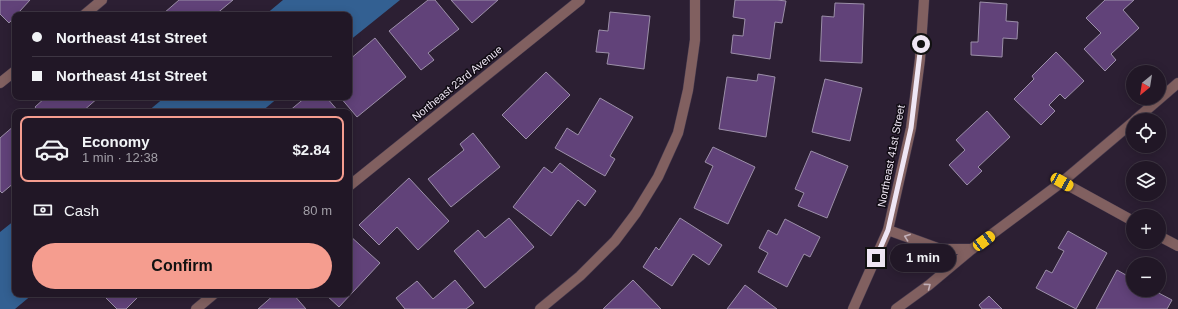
<!DOCTYPE html>
<meta charset="utf-8">
<style>
:root{--surface:#211726;--page:#29202e;--text:#f1f3f6;--muted:#a29fa7;--line:#3e3643;--accent:#f59d8f}
body{margin:0;font-family:Helvetica,sans-serif;background:var(--page);color:var(--text);height:100vh;display:flex;flex-direction:column;font-size:15px;white-space:nowrap}
*{box-sizing:border-box;margin:0}
p{font-size:13px;color:var(--muted)}
.icon{flex:none;width:22px;height:22px;fill:none;stroke:currentColor;stroke-width:2;stroke-linecap:round;stroke-linejoin:round}
.map{position:relative;flex:1;overflow:hidden}
.details{position:absolute;left:12px;top:109px;width:340px;height:188px;display:flex;flex-direction:column;background:var(--surface);border-radius:8px;box-shadow:0 2px 10px #0003,0 0 0 1px var(--line)}
.details>*{flex:none}
.hud{position:absolute;left:12px;top:12px;width:340px;height:88px;border-radius:8px;box-shadow:0 2px 10px #0003,0 0 0 1px var(--line);display:grid;align-content:center;height:88px;padding:0 20px;background:var(--surface)}
.needle{width:26px;rotate:210deg}
.controls{position:absolute;left:1126px;top:65px;display:grid;gap:8px}
.controls a{display:grid;place-items:center;width:40px;height:40px;border-radius:50%;background:var(--surface);box-shadow:0 2px 10px #0003,0 0 0 1px var(--line);font-size:20px}
.end{position:absolute;width:18px;height:18px;margin:-9px;border:5px solid #efe6f4;background:#111;box-shadow:0 0 0 2px #111}
.from{border-radius:50%}
.bubble{position:absolute;height:28px;border-radius:14px;background:var(--surface);box-shadow:0 2px 10px #0003,0 0 0 1px var(--line);font-size:13px;font-weight:600;line-height:28px;text-align:center}
.car{position:absolute;width:12px;height:24px;margin:-12px -6px;border-radius:5px;box-shadow:0 0 3px 1px #0007;background:linear-gradient(#f5c518 24%,#345 0 40%,#f5c518 0 76%,#345 0 86%,#f5c518 0)}
.hud b{display:flex;align-items:center;gap:14px;height:38px;font-size:15px}
.hud b+b{border-top:1px solid var(--line)}
.hud i{width:10px;height:10px;background:var(--text)}
ul{padding:7px 0 0;list-style:none}
li{display:flex;align-items:center;gap:12px;height:66px;margin:0 8px 6px;padding:0 12px;border:2px solid transparent;border-radius:8px}
li div{flex:1}
li b{display:block;font-size:15px}
li em{font-style:normal;font-weight:600}
li.selected{border-color:var(--accent)}
li>.icon{width:36px;height:36px;stroke-width:1.5}
.pay{display:flex;align-items:center;gap:10px;height:44px;padding:0 20px;font-size:15px}
.pay p{margin-inline-start:auto}
.action{display:flex;gap:8px;margin-top:auto;padding:8px 20px}
.action a{flex:1;height:46px;border-radius:24px;background:var(--accent);color:#111;font-size:16px;font-weight:600;line-height:46px;text-align:center}
.map>svg:first-child{display:block}
.water{fill:#336092}
.building{fill:#614279;stroke:#9c8fa9}
.lines{fill:none;stroke-linecap:round;stroke-linejoin:round}
.minor-casing{stroke:#473b4e;stroke-width:11}
.tertiary-casing{stroke:#473b4e;stroke-width:11}
.minor{stroke:#816060;stroke-width:10}
.tertiary{stroke:#816060;stroke-width:10}
.oneway{stroke:#c3b0b9}
.route{stroke:#efe6f4;stroke-width:5}
.labels{text-anchor:middle;dominant-baseline:central;stroke-width:3;stroke-linejoin:round;paint-order:stroke}
.street-label{font-size:11px;fill:#efe6f4;stroke:#110c14}
</style>
<div class="map">
<svg width="1178" height="309" viewBox="0 0 1178 309">
<rect width="100%" height="100%" fill="#2c1f33"/>
<g class="water">
<polygon points="283,0 400,0 349,41 349,15 265,15"/>
<polygon points="165,97 279,97 261,112 147,112"/>
<polygon points="15,220 15,294 33,294 15,309 0,309 0,232"/>
</g>
<g class="building">
<polygon points="0,0 30,0 9,23 0,14"/>
<polygon points="179,0 233,0 215,15 165,15 164,13"/>
<polygon points="428,0 435,0 459,29 428,53 434,60 421,70 389,31"/>
<polygon points="451,0 498,0 472,23"/>
<polygon points="735,0 777,0 786,1 782,23 775,22 770,59 731,53 733,35 743,36 745,19 733,17"/>
<polygon points="1105,0 1134,0 1123,10 1139,28 1111,54 1116,60 1105,71 1084,49 1101,33 1086,18"/>
<polygon points="980,2 1007,4 1006,21 1018,22 1017,39 1003,38 1002,57 971,55 971,42 978,42"/>
<polygon points="835,3 864,4 862,63 820,61 822,16 834,17"/>
<polygon points="610,12 650,16 644,69 607,64 609,53 596,52 599,30 608,31"/>
<polygon points="375,38 406,77 357,117 340,97 349,97 349,60"/>
<polygon points="1056,52 1084,81 1065,99 1060,94 1049,105 1055,111 1041,125 1014,99 1034,79 1032,76"/>
<polygon points="546,72 570,95 526,139 502,115"/>
<polygon points="758,74 775,77 766,137 719,129 727,77 757,81"/>
<polygon points="825,79 862,88 850,141 812,132"/>
<polygon points="46,97 99,97 82,112 39,112 35,107"/>
<polygon points="306,97 326,97 339,112 288,112"/>
<polygon points="600,98 633,117 610,156 615,159 605,176 555,148 567,128 578,135"/>
<polygon points="987,111 1010,137 978,167 982,171 967,185 949,165 965,150 956,140"/>
<polygon points="15,125 15,182 2,193 0,191 0,138"/>
<polygon points="473,133 500,167 451,207 428,179 464,150 460,144"/>
<polygon points="713,147 755,167 728,224 694,208 713,166 705,162"/>
<polygon points="811,151 848,166 827,218 798,206 804,193 795,189"/>
<polygon points="560,163 596,191 585,206 578,200 551,236 513,207 544,167 552,173"/>
<polygon points="409,178 449,221 418,250 397,227 379,245 359,225"/>
<polygon points="509,218 534,247 485,288 454,251 478,230 485,238"/>
<polygon points="680,218 722,245 709,265 693,254 672,286 643,267 656,247 659,250"/>
<polygon points="785,219 820,237 810,257 804,254 787,287 758,272 768,253 759,248 768,230 777,235"/>
<polygon points="1068,231 1107,253 1076,309 1036,288 1046,270 1052,273 1064,251 1058,248"/>
<polygon points="349,235 380,263 339,307 325,294 349,294"/>
<polygon points="1117,270 1133,279 1133,290 1153,290 1172,300 1167,309 1096,309"/>
<polygon points="455,280 474,303 466,309 405,309 396,298 417,281 433,299"/>
<polygon points="633,280 661,309 603,309"/>
<polygon points="745,285 777,309 727,309"/>
<polygon points="102,294 141,294 126,309 117,309"/>
<polygon points="275,294 293,294 306,309 258,309"/>
<polygon points="989,296 1002,309 982,309 979,305"/>
</g>
<g class="lines">
<g class="minor-casing">
<g id="minor">
<polyline points="84,15 102,0"/>
<polyline points="0,83 15,71"/>
<polyline points="1062,182 1133,221"/>
<polyline points="349,186 580,0"/>
<polyline points="1159,236 1178,246"/>
<polyline points="196,309 214,294"/>
<polyline points="540,309 580,276 615,241 636,213 658,177 678,133 688,90 695,40 695,0"/>
</g>
</g>
<g class="tertiary-casing">
<g id="tertiary">
<polyline points="1135,120 1178,83"/>
<polyline points="888,230 940,249 972,249"/>
<polyline points="853,309 888,230 911,128 920,59 924,0"/>
<polyline points="896,309 929,285 972,249 1062,182 1133,122"/>
</g>
</g>
<use href="#minor" class="minor"/>
<use href="#tertiary" class="tertiary"/>
</g>
<defs><path id="oneway-chevron" d="M-2-3.5L2.5 0L-2 3.5" fill="none" stroke-width="1.6" stroke-linecap="round" stroke-linejoin="round"/></defs>
<g class="oneway">
<use href="#oneway-chevron" transform="translate(907 237) rotate(-160)"/>
<use href="#oneway-chevron" transform="translate(928 286) rotate(-37)"/>
</g>
<g class="lines">
<polyline class="route" points="876,258 888,230 911,128 921,44"/>
</g>
<g class="labels">
<g class="street-label">
<text transform="translate(457 83) rotate(-39)">Northeast 23rd Avenue</text>
<text transform="translate(891 156) rotate(-79)">Northeast 41st Street</text>
</g>
</g>
</svg>
<div class="controls">
<a><svg class="needle" viewBox="-14 -14 28 28"><path d="M0-13l5 13h-10z" fill="#e53935"/><path d="M0 13l5-13h-10z" fill="#a29fa7"/></svg></a>
<a><svg class="icon" aria-label="locate" viewBox="0 0 24 24"><circle cx="12" cy="12" r="6"/><path d="M12 2v4M12 18v4M2 12h4M18 12h4"/></svg></a>
<a><svg class="icon" aria-label="layers" viewBox="0 0 24 24"><path d="M12 4l9 5-9 5-9-5zM3 14l9 5 9-5"/></svg></a>
<a>+</a>
<a>−</a>
</div>
<i class="end from" style="left:921px;top:44px"></i>
<i class="end" style="left:876px;top:258px"></i>
<div class="bubble" style="left:890px;top:244px;width:66px">1 min</div>
<i class="car" style="left:1062px;top:182px;rotate:119deg"></i>
<i class="car" style="left:984px;top:241px;rotate:53deg"></i>
<div class="hud">
<b><i class="from"></i>Northeast 41st Street</b>
<b><i></i>Northeast 41st Street</b>
</div>
<section class="details">
<ul>
<li class="selected"><svg class="icon" aria-label="car" viewBox="0 0 24 24"><path d="M5 17H2v-5l4-1 3-4h7l3 4 3 1v5h-3M9 17h6M6 11h13"/><circle cx="7" cy="17" r="2"/><circle cx="17" cy="17" r="2"/></svg><div><b>Economy</b><p>1 min · 12:38</p></div><em>$2.84</em></li>
</ul>
<div class="pay"><svg class="icon" aria-label="cash" viewBox="0 0 24 24"><path d="M3 7h18v10H3z"/><circle cx="12" cy="12" r="2"/></svg>Cash<p>80 m</p></div>
<div class="action"><a>Confirm</a></div>
</section>
</div>
